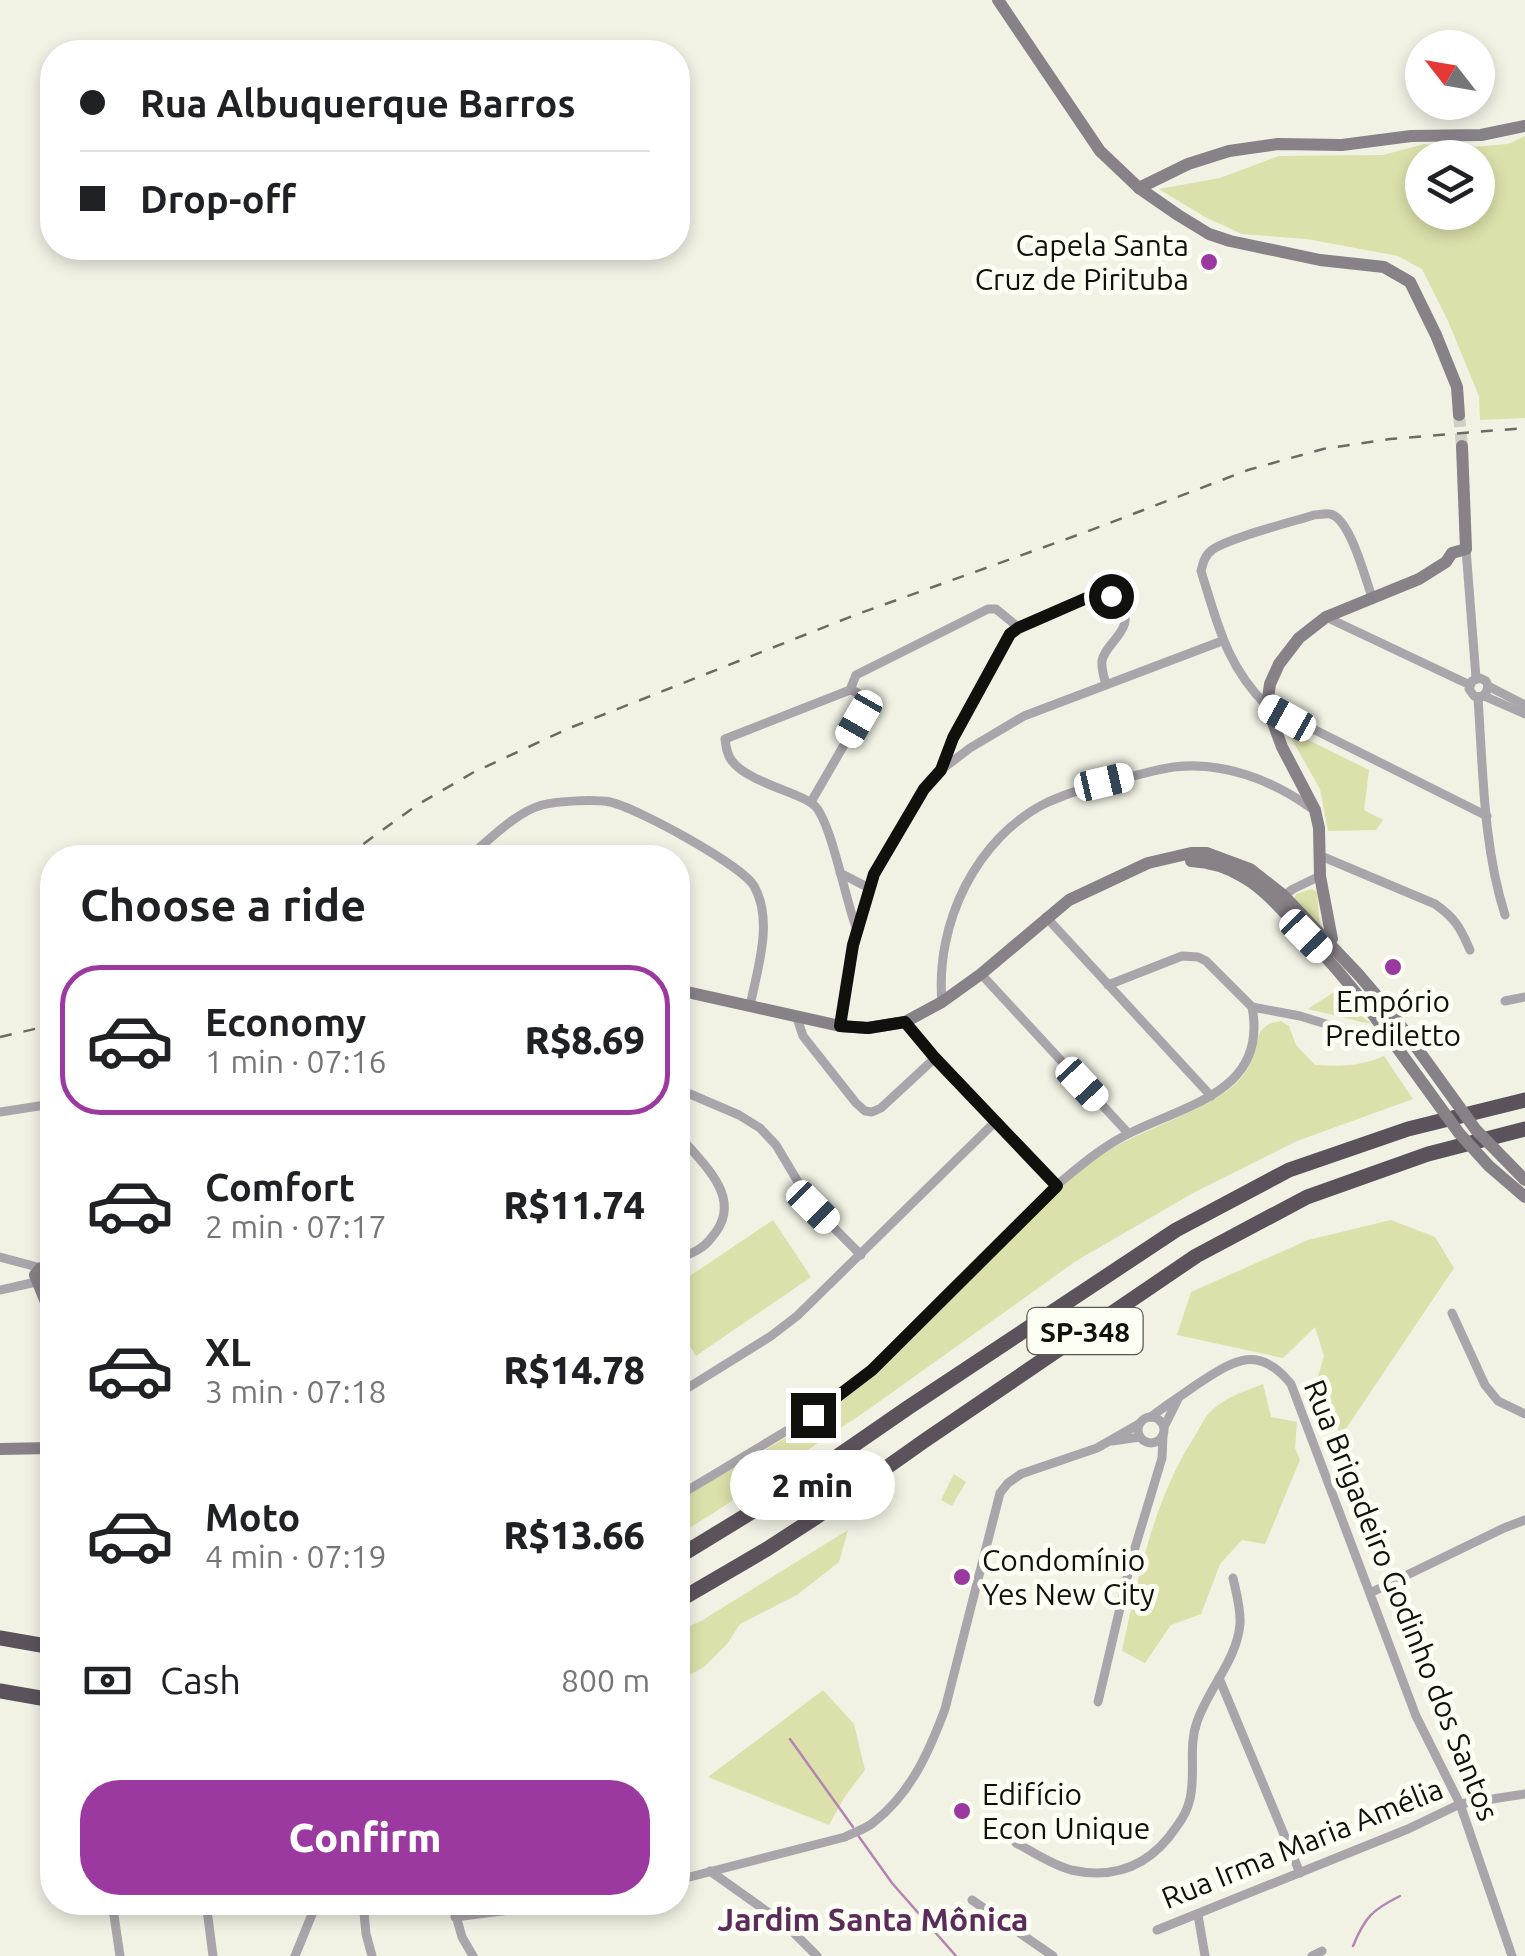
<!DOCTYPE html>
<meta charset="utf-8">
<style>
:root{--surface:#fff;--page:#f2f2f2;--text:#202124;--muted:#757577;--line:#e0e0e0;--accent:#9c39a0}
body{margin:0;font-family:Ubuntu,sans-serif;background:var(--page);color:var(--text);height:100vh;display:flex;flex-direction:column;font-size:38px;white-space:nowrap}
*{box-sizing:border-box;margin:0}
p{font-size:32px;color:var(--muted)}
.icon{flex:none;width:55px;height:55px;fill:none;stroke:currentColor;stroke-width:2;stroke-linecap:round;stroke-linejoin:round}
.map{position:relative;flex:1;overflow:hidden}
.panel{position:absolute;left:40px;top:845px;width:650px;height:1070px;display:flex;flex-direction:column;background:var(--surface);border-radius:40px;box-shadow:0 5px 15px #0003}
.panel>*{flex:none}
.hud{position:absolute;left:40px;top:40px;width:650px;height:220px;border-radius:40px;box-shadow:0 5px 15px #0003;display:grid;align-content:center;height:220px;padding:0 40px;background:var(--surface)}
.needle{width:65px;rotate:301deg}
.fabs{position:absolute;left:1405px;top:30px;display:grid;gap:20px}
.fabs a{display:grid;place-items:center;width:90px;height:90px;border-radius:50%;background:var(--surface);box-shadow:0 5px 15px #0003;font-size:50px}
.end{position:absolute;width:45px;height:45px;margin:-22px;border:12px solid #10100c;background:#fff;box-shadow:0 0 0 5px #fff}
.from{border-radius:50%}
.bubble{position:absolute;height:70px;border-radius:35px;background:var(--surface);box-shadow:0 5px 15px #0003;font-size:32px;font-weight:800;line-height:70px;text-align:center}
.car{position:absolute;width:30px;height:60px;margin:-30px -15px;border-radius:12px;box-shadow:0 0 8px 2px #0007;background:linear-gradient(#fff 24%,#345 0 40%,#fff 0 76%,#345 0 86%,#fff 0)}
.hud b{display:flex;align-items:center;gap:35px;height:95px;font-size:38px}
.hud b+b{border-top:2px solid var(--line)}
.hud i{width:25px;height:25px;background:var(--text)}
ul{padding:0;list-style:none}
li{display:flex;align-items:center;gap:30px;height:150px;margin:0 20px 15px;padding:0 20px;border:5px solid transparent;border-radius:40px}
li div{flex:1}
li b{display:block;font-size:38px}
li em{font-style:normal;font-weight:800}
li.selected{border-color:var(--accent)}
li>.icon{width:90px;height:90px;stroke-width:1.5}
h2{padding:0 40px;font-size:45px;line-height:120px}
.pay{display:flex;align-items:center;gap:25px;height:110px;padding:0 40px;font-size:38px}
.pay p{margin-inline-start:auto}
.button{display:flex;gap:20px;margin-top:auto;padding:20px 40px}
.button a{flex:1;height:115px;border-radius:40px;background:var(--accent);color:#fff;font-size:40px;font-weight:800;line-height:115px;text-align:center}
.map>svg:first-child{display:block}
.green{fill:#dce0aa;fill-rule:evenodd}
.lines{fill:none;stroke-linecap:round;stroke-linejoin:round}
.stream{stroke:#b286b0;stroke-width:2.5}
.secondary-tunnel{stroke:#cfd0c4;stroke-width:12;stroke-dasharray:12 6;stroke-linecap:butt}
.street{stroke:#aaa5aa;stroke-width:9}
.secondary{stroke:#888188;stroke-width:12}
.highway{stroke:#5b525b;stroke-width:15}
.rail{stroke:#6b6b63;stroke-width:2.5;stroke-dasharray:12 12;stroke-linecap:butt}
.secondary-bridge{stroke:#888188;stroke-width:12}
.route{stroke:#10100c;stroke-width:12}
.poi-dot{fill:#9c39a0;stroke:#fefff4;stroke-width:4}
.labels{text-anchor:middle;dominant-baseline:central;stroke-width:10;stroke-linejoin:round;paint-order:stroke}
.shield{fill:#fefff4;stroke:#575852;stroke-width:2.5}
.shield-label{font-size:28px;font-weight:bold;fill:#10100c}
.poi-label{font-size:30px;fill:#10100c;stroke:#fefff4;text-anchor:start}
.street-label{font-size:30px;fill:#10100c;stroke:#fefff4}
.neighbourhood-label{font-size:32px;font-weight:bold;fill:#5b2b5c;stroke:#fefff4}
</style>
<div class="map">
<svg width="1525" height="1956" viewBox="0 0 1525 1956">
<rect width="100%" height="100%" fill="#f1f2e4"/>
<g class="green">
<path d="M1525 136V418L1480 420 1479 396 1448 321 1422 269 1398 256 1307 239 1242 234 1205 217 1159 189 1220 178 1279 156 1383 155 1424 144 1460 148 1508 144ZM1422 158H1478V212H1422Z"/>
<polygon points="1286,729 1369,770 1364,810 1383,820 1376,830 1328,831 1320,789"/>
<polygon points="1312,889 1317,892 1320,927 1294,899 1296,894"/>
<polygon points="1334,992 1371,1024 1308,1009"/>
<path d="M1281 1021 1289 1026 1296 1045 1315 1065C1339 1067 1361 1066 1384 1056L1413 1099 1297 1141 1193 1193 1076 1261 869 1409 715 1512 678 1535V1500C745 1460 818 1425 876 1372 892 1356 907 1338 923 1322 957 1288 993 1255 1027 1221 1047 1202 1067 1181 1089 1164 1129 1133 1176 1123 1217 1097 1231 1089 1242 1080 1249 1066 1260 1044 1252 1025 1281 1021Z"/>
<polygon points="773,1220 811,1277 696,1356 678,1327 678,1284"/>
<polygon points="1391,1220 1435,1237 1454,1268 1341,1436 1317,1380 1324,1356 1315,1327 1283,1358 1177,1335 1191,1292 1308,1240"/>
<path d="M1263 1384 1271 1417 1297 1422 1295 1448 1300 1460 1265 1544 1242 1540 1220 1564 1201 1614 1171 1625 1145 1663 1122 1651C1137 1580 1154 1500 1193 1439 1198 1431 1203 1420 1209 1413 1223 1398 1245 1391 1263 1384Z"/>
<polygon points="954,1474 966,1482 952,1506 941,1500"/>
<polygon points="848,1530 839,1562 797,1595 740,1624 727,1644 704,1667 678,1681 678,1631 701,1621"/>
<polygon points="823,1690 854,1724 865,1770 844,1798 829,1825 708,1777"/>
</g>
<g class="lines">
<g class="stream">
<polyline points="790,1739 853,1827"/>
<polyline points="857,1834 892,1883 956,1956"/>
<path d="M1353 1946C1365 1917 1372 1910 1400 1896"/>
</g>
<polyline class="secondary-tunnel" points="1459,415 1462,446"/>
<g class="street">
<polyline points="1466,549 1476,678"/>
<path d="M1372 597C1365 578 1350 518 1330 514 1327 513 1316 515 1314 515 1292 522 1228 538 1212 550 1205 555 1203 563 1201 571 1218 625 1226 665 1267 706L1487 816"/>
<polyline points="1326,617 1470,685"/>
<polyline points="1488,686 1486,693 1481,697 1474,696 1469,689 1472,681 1480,678 1486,681 1488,686 1525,705"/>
<polyline points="850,690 856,675 988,609 996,609 1018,627"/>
<polyline points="1484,696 1525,714"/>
<path d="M1478 698C1483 769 1483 846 1505 915"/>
<path d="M941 767 953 738 1010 634 1018 627 1089 597C1100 594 1112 593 1119 603 1139 628 1105 642 1102 661 1101 668 1104 677 1106 685"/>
<path d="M811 802 859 719C863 707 866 693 850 690L725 739C726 747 727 755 732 761 743 776 776 787 793 794 800 797 808 800 814 805 831 820 846 903 857 930"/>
<path d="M1321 856 1435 904C1455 918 1460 927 1470 950"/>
<path d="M467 858C489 841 514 813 542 805 558 801 594 799 610 802 635 807 742 865 754 886 774 921 757 970 750 1006"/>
<polyline points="840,873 869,888"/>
<polyline points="1279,899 1293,889 1320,876"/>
<polyline points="1046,917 1211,1096"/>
<polyline points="981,974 1128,1133"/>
<polyline points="1108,985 1182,956 1198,957 1206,961 1252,1007"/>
<polyline points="1505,1001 1525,997"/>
<path d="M942 1002C935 924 976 837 1048 802 1071 792 1097 784 1121 779 1139 775 1157 769 1174 767 1223 761 1272 780 1311 808"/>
<polyline points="1252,1007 1300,1016 1368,1037"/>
<polyline points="797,1018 803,1036 856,1103 865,1111 872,1112 881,1108 935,1058"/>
<polyline points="905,1022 935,1058 1057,1185"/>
<polyline points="840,1026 853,945 875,874 923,789 941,770 970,748 1024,716 1222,641"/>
<polyline points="690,1094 739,1115 760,1128 776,1145 813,1207 861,1255"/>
<polyline points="0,1112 52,1104"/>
<path d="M678 1134C702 1164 746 1198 712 1237 704 1248 691 1255 678 1257"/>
<polyline points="0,1257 41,1268"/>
<polyline points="0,1290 36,1282"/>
<polyline points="1452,1313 1485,1385 1498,1401 1525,1414"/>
<polyline points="678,1363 687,1388"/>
<polyline points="678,1394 771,1336 797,1316 995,1122"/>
<path d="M1151 1417C1166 1405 1181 1396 1196 1385 1232 1362 1257 1342 1291 1384L1416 1716 1460 1804 1512 1956"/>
<circle cx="1151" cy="1430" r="13"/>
<polyline points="1164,1427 1179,1397"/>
<polyline points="1112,1441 1140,1437"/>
<path d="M678 1496 813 1415 872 1370 1057 1185C1080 1166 1104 1145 1132 1132 1189 1104 1268 1090 1252 1007"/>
<polyline points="1370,1593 1504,1528 1525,1520"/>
<polyline points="1219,1678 1300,1873"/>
<polyline points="1098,1702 1131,1561 1162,1458 1163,1435"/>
<polyline points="678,1778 679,1776"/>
<path d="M1016 1843C1033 1852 1052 1865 1071 1870 1117 1880 1152 1864 1177 1826 1183 1818 1188 1808 1190 1799 1196 1773 1188 1747 1197 1722 1208 1689 1237 1660 1240 1624 1241 1609 1236 1592 1233 1578"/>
<polyline points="710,1871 786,1925 817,1956"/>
<path d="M678 1880 845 1837C855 1832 866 1829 874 1822 911 1793 929 1752 945 1709L1000 1493 1008 1483 1021 1474 1097 1448 1139 1424"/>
<polyline points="972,1900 1053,1956"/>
<polyline points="112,1902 120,1956"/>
<polyline points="206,1902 213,1956"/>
<polyline points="363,1902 366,1934 372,1956"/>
<polyline points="452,1902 462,1937 473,1956"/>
<polyline points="1198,1915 1205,1956"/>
<polyline points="455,1917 573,1902"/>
<polyline points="1157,1930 1408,1829 1460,1804 1525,1794"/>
<polyline points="295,1956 317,1902"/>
<polyline points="1312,1956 1322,1951"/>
</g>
<g class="secondary">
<polyline points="998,0 1100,151 1139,188 1178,215 1209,234 1230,241 1320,260 1384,267 1410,282 1436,335 1457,387 1459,415"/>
<polyline points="1139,188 1188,164 1229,151 1278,144 1342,145 1411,136 1481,135 1525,126"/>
<path d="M1191 861C1209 862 1227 867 1243 877 1263 888 1280 908 1295 924 1325 955 1352 986 1377 1020"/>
<polyline points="1322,953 1332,939 1320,876 1319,828 1315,810 1282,747 1267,706 1270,684 1279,664 1299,638 1326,617 1419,579 1446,562 1452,553 1466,549 1462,446"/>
<polyline points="678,990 840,1026 868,1028 905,1022 942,1002 981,974 1069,900 1148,863 1191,853 1207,853 1250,869 1283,895 1358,974 1393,1015"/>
<polyline points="52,1267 41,1268 35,1275 52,1317"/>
<polyline points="0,1449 52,1448"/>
</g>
<g class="highway">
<polyline points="678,1557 796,1485 909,1407 1176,1230 1289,1170 1408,1129 1525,1100"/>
<polyline points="678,1601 767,1549 818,1516 924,1441 1196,1256 1307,1197 1428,1154 1525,1129"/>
<polyline points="0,1638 52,1647"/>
<polyline points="0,1691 52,1700"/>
</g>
<g class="rail">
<polyline points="344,858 417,805 474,772 572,727 855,615 1086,532 1248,470 1323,449 1390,439 1525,428"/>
<polyline points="0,1037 52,1025"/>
</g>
<g class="secondary-bridge">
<polyline points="1393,1015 1476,1130 1525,1180"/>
<polyline points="1377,1020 1459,1133 1489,1166 1525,1197"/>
</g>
</g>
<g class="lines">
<polyline class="route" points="813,1415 872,1370 1057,1186 935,1058 905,1022 868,1028 840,1026 853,945 874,874 924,789 941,770 953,738 1010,634 1018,628 1089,597 1100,594 1111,596"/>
</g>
<g class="poi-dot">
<circle cx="1209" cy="262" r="10"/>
<circle cx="1393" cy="967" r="10"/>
<circle cx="962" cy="1577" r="10"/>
<circle cx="962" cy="1811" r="10"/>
</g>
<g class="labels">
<rect class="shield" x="1027.5" y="1308" width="115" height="46" rx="8"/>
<g class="shield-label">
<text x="1085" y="1331">SP-348</text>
</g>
<g class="poi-label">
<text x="1189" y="245" text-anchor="end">Capela Santa<tspan x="1189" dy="34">Cruz de Pirituba</tspan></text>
<text x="1393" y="1001" text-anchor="middle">Empório<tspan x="1393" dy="34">Prediletto</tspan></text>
<text x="982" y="1560">Condomínio<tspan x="982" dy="34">Yes New City</tspan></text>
<text x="982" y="1794">Edifício<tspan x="982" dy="34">Econ Unique</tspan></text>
</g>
<g class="street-label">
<text transform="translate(1402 1600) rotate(68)">Rua Brigadeiro Godinho dos Santos</text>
<text transform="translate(1302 1843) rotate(-22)">Rua Irma Maria Amélia</text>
</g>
<g class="neighbourhood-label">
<text x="873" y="1919">Jardim Santa Mônica</text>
</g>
</g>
</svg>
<div class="fabs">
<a><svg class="needle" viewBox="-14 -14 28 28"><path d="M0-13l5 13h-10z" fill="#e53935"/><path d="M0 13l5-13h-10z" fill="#757577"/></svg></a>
<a><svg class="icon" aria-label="layers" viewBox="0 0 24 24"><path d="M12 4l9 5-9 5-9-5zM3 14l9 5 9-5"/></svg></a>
</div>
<i class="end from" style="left:1111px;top:596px"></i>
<i class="end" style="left:813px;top:1415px"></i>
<div class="bubble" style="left:730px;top:1450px;width:165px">2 min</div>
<i class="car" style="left:1287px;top:718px;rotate:299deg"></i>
<i class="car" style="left:859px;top:719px;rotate:210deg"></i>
<i class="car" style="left:1104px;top:782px;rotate:77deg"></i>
<i class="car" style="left:1306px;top:936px;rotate:136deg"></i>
<i class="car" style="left:1082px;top:1084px;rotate:137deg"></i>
<i class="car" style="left:813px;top:1207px;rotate:135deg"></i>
<div class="hud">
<b><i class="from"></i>Rua Albuquerque Barros</b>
<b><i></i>Drop-off</b>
</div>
<section class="panel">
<h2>Choose a ride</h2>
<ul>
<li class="selected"><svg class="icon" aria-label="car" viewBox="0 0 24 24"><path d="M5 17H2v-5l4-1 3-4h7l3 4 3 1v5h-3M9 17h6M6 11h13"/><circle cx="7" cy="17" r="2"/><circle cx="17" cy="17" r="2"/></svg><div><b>Economy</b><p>1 min · 07:16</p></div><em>R$8.69</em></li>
<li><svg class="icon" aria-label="car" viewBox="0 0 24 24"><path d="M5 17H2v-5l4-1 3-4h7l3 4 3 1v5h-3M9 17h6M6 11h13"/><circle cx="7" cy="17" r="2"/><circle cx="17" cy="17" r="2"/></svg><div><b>Comfort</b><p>2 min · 07:17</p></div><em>R$11.74</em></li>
<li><svg class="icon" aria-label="car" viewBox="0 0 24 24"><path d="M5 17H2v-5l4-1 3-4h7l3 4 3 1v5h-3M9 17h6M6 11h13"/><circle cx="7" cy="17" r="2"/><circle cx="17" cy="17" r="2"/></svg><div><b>XL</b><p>3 min · 07:18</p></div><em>R$14.78</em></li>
<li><svg class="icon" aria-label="car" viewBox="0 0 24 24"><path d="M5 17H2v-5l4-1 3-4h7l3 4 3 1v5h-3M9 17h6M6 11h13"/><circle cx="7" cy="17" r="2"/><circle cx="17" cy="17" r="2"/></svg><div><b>Moto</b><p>4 min · 07:19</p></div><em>R$13.66</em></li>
</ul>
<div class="pay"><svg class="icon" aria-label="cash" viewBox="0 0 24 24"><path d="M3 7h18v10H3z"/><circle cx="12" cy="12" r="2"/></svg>Cash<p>800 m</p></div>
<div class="button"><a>Confirm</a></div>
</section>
</div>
